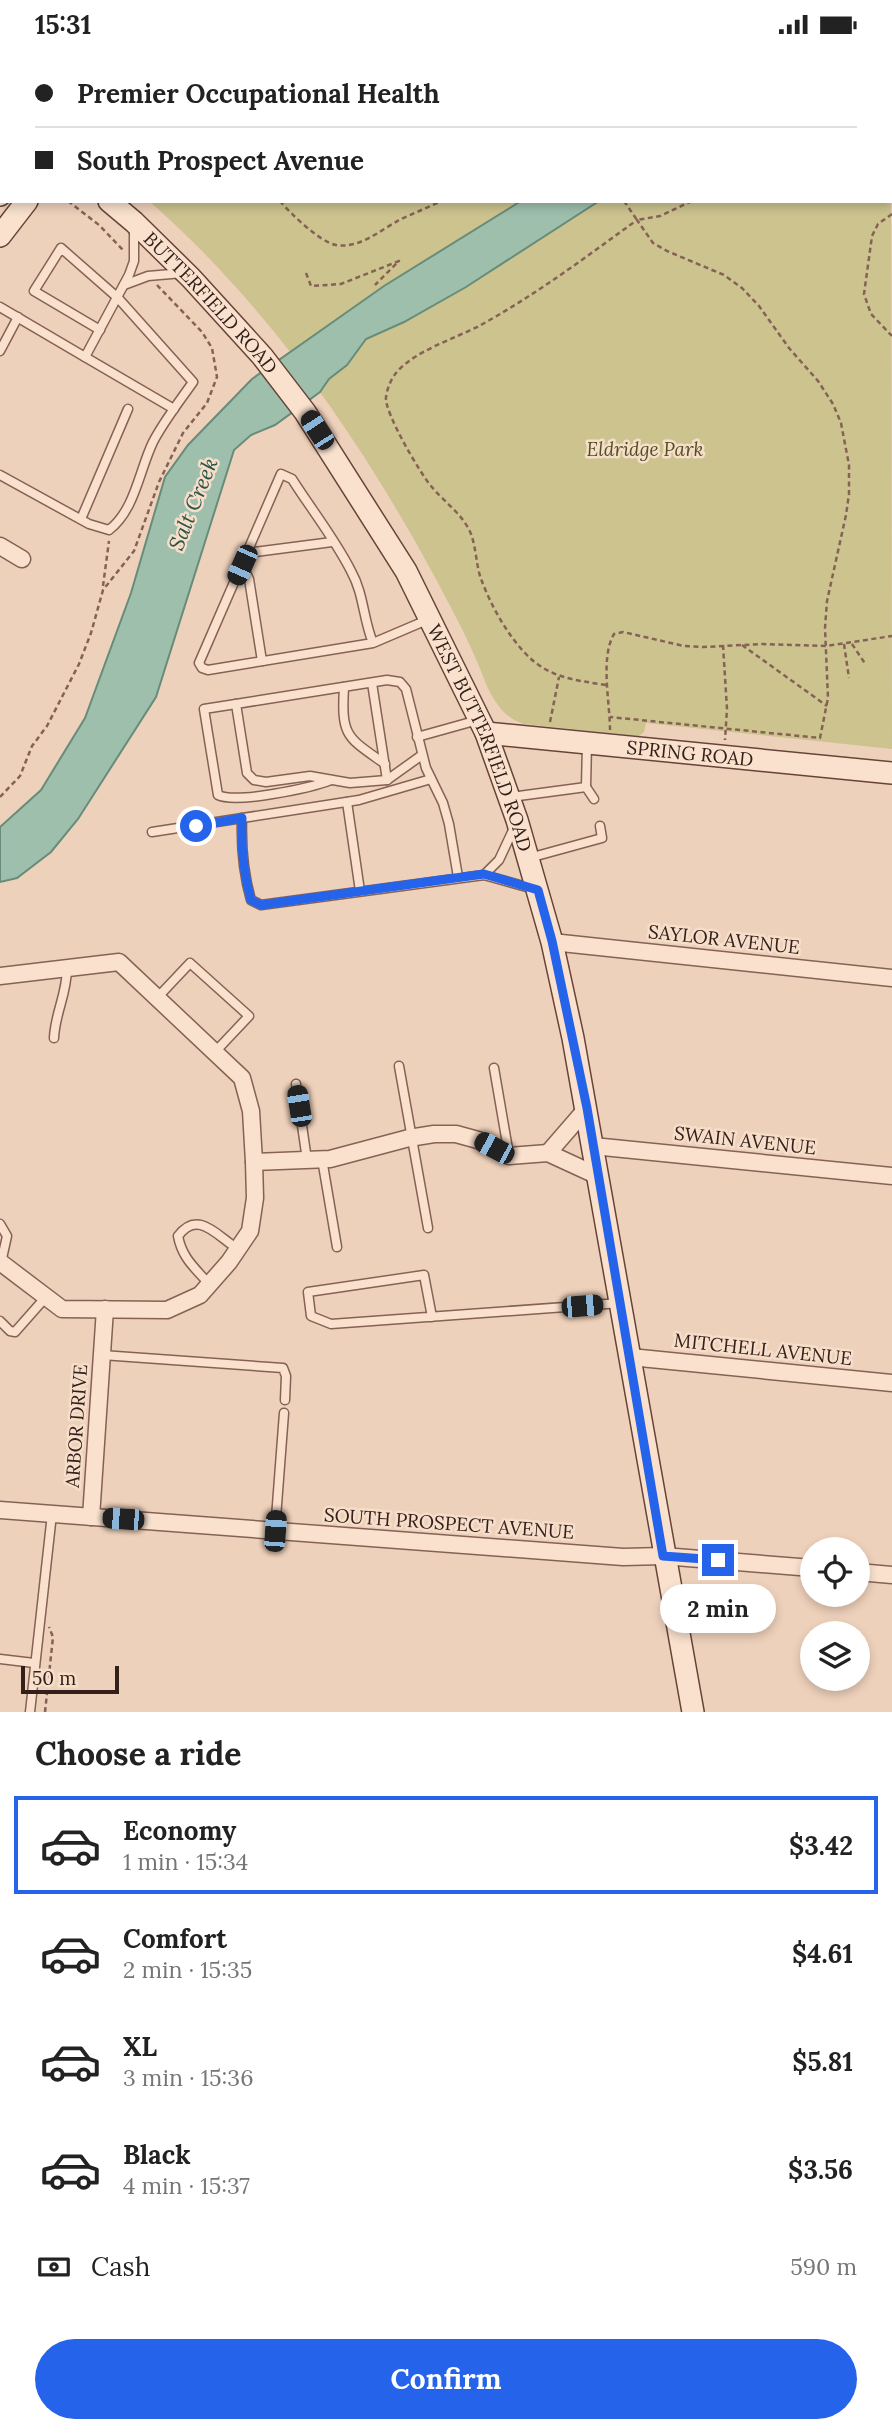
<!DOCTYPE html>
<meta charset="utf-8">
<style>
:root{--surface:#fff;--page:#f6f6f6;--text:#222;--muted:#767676;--line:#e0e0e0;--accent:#2563eb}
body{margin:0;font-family:Lora,serif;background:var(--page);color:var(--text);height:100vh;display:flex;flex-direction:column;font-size:26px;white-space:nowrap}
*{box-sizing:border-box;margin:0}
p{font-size:23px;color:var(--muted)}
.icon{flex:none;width:38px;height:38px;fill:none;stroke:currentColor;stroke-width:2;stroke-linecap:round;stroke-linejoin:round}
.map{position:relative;height:1663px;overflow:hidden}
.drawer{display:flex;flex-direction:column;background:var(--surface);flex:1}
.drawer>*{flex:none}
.top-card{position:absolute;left:0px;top:0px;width:892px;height:154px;box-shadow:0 4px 10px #0003;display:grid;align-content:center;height:154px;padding:0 35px;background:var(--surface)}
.tools{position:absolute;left:800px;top:1488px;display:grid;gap:14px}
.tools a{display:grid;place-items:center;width:70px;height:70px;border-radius:50%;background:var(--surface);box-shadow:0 4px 10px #0003;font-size:35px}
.scale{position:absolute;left:21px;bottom:18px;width:98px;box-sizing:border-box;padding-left:7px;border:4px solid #34201a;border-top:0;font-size:19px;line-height:24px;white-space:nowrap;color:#34201a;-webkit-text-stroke:5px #f6deca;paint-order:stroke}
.end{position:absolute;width:32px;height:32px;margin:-16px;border:9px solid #2563eb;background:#fff;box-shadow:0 0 0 4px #fff}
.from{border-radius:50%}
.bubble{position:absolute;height:49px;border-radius:24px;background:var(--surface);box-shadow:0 4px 10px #0003;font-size:23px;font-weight:800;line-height:49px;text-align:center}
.car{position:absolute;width:21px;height:42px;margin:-21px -10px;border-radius:9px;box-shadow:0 0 5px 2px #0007;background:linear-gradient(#222 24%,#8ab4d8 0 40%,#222 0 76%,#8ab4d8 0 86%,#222 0)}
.top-card b{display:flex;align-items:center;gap:24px;height:66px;font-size:26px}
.top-card b+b{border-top:2px solid var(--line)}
.top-card i{width:18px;height:18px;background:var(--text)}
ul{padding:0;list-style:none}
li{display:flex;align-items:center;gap:21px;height:98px;margin:0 14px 10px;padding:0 21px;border:4px solid transparent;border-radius:0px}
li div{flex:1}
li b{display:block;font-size:26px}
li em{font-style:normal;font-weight:800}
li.current{border-color:var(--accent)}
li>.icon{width:63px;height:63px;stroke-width:1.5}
h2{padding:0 35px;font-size:32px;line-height:84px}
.pay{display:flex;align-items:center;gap:18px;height:77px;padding:0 35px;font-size:26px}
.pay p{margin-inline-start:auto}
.primary-button{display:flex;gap:14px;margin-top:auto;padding:14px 35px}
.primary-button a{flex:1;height:80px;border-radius:42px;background:var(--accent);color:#fff;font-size:28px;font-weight:800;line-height:80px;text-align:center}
.status{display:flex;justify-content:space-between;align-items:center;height:49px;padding:0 35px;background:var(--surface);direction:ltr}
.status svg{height:19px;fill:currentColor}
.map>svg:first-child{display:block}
.green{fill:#ccc38f}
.water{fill:#9fbfad;stroke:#678c79;stroke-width:2}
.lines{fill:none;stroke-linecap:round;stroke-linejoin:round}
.lane-casing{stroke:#856255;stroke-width:11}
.street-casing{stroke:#856255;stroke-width:19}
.secondary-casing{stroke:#674338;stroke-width:24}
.path{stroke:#856255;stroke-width:2.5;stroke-dasharray:5 3.5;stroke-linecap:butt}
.lane{stroke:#f9e1ce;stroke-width:8}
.street{stroke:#f9e1ce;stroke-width:16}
.secondary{stroke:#f9e1ce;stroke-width:21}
.route{stroke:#2563eb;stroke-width:9}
.labels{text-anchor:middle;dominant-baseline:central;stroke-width:5;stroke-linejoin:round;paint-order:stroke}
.street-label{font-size:19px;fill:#34201a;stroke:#f6deca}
.park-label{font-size:19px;font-style:italic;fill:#515020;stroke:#f6deca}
.water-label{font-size:21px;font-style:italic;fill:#295446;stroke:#f6deca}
</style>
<div class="status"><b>15:31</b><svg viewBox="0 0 49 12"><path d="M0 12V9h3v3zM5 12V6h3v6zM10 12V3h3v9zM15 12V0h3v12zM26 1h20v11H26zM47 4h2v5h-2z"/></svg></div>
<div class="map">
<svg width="892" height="1663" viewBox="0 0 892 1663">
<rect width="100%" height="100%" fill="#eed1bb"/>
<g class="green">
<polygon points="164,0 825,0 162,2"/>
<path d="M891 48 892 700 646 674 644 683 639 687 523 675C512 670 505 666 498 656 487 642 483 625 475 608 464 582 450 557 437 532 362 393 269 257 149 152H891Z"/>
</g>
<g class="water">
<polygon points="297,0 482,0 482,2 296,2"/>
<polygon points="521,152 599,152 466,238 404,273 366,290 347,316 329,330 320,343 275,376 251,386 234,401 156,648 78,770 51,803 17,829 0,833 0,778 41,741 85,669 131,544 165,428 188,396 252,330 384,237"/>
</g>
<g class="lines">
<g class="lane-casing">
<g id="lane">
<polyline points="124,236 148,227 183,224"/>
<polyline points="0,258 85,308 129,226 134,212 134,180"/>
<polyline points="0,302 18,268"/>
<polyline points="85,308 174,360"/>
<path d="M0 426 89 475 109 481C135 461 139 422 153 393 164 372 179 353 193 333L118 249 61 199 34 242 100 281"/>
<polyline points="81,470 128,360"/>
<polyline points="247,504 332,493"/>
<polyline points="242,516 249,530 262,612"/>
<path d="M373 594C363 570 364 545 351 522 335 490 311 460 292 430L281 425 199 614 202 619 208 621 373 594 427 571"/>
<polyline points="372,634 387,731"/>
<path d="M344 638C341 688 347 688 385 715"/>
<path d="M236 655 204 660 218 746C236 755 311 739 331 731"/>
<polyline points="417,688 478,671"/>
<polyline points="422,706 387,731 350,734 310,727 266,733 254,731 247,724 236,655 387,631 400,633 406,640 426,719 443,754 449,775 458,828"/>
<polyline points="586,738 594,750"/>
<polyline points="511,748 586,738 587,694"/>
<polyline points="347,753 360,842"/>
<path d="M242 769C241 798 243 823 251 851L261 856 484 826 534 840"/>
<polyline points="152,783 359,751 431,730"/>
<polyline points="529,809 602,789 600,777"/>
<polyline points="484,826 499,811 514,779"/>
<polyline points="157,949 190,914 249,967 215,1003"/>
<path d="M54 989C55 964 67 945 67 919"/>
<polyline points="399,1017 428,1179"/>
<polyline points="494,1019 509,1106"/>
<polyline points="296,1035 307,1111"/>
<polyline points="322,1110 337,1198"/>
<polyline points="0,1175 7,1187 1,1214"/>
<path d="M209 1235C195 1219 182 1209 178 1187 198 1160 217 1187 238 1200"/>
<polyline points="432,1268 424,1226 308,1243 311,1267 331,1275 620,1254"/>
<polyline points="0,1272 10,1282 15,1283 45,1249"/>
<polyline points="102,1306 283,1319 286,1327 285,1351"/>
<polyline points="275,1482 284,1364"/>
<polyline points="0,1610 34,1614"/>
<polyline points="30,1663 52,1465"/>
</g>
</g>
<g class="street-casing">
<g id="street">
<polyline points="98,0 100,2"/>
<polyline points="151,2 153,0"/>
<polyline points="0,497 22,510"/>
<polyline points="552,893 892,929"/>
<polyline points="0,927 119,913 242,1029 251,1062 254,1113 255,1149 250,1182 229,1213 200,1246 167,1261 62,1260 0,1213"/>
<polyline points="593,1097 892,1127"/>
<polyline points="548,1104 587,1059"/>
<polyline points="254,1113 330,1110 409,1089 434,1085 456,1085 478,1091 509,1107 548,1104 598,1127"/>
<polyline points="630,1308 892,1334"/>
<polyline points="0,1461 623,1508 663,1507 812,1519"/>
<polyline points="91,1468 105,1260"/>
<polyline points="858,1523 892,1526"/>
</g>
</g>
<g class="secondary-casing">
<g id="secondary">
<polyline points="0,67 2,68"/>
<polyline points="0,146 2,143"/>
<path id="s1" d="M109 152 134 173 191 229 262 307 305 363 406 522 486 684 517 771 552 893 573 989 693 1663"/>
<polyline points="0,187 27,152"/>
<path id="s2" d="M486 684 892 724"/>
</g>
</g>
<g class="path">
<polyline points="527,0 528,2"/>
<polyline points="203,2 204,0"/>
<polyline points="891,80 892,80"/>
<polyline points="68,152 99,176 123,201"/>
<path d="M280 152C291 165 320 193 336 196 360 200 382 180 401 170 415 164 428 158 442 152"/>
<polyline points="624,152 637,171 660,167 692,152"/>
<polyline points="892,165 878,175 872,187 864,245 871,265 892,287"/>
<polyline points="306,224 311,237 341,235 399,212 375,236"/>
<polyline points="103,537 109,492"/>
<polyline points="844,595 849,629"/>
<polyline points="852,595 866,616"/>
<polyline points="723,596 727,660 725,691"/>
<polyline points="742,596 827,657"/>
<path d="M606 636C575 631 548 629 525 604 506 584 489 553 480 527 476 513 476 499 471 485 463 465 444 453 431 437 420 424 384 363 386 348 387 340 391 330 396 324 414 302 454 290 479 277 534 247 586 208 637 171L653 194 667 202 724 226 742 239 759 257 789 299 818 332 833 355 841 374 849 416V445L846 466 827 552 825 579 828 649 820 689 610 668"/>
<polyline points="550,673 559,628"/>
<path d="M610 681C610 654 600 609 614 585L623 583 684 597 704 598 762 595 826 597 892 587"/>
<polyline points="0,748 20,727 32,697 47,677 79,615 91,584 103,541 134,502 159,433 183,384 207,354 217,328 212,299 202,283 157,236"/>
<polyline points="45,1663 53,1588 49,1578"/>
</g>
<use href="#lane" class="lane"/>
<use href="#street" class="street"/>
<use href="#secondary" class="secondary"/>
</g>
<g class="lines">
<path class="route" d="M196 777 242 769C241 798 243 823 251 851L261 856 484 825 538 841 552 892 587 1059 663 1507 718 1511"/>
</g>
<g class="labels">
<g class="street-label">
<text stroke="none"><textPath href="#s1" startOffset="144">BUTTERFIELD ROAD</textPath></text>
<text stroke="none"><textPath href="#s1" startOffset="660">WEST BUTTERFIELD ROAD</textPath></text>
<text stroke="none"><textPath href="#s2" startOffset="205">SPRING ROAD</textPath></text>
<text transform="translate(724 890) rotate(6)">SAYLOR AVENUE</text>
<text transform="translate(745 1091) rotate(6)">SWAIN AVENUE</text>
<text transform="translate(763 1300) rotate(6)">MITCHELL AVENUE</text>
<text transform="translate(76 1377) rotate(-86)">ARBOR DRIVE</text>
<text transform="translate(449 1474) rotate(4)">SOUTH PROSPECT AVENUE</text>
</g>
<g class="park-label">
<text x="645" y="400">Eldridge Park</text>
</g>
<g class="water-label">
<text transform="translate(193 455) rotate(-68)">Salt Creek</text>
</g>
</g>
</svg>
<div class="tools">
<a><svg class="icon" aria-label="locate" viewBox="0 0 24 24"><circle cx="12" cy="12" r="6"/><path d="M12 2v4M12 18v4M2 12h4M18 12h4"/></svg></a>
<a><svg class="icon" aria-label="layers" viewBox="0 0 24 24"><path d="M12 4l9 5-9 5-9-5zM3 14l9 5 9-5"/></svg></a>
</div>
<div class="scale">50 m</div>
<i class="end from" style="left:196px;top:777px"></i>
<i class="end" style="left:718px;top:1511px"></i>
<div class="bubble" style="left:660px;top:1535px;width:116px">2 min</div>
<i class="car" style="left:317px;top:381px;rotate:327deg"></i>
<i class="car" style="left:242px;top:516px;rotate:204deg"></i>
<i class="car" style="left:299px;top:1057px;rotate:351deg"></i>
<i class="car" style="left:494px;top:1099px;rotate:298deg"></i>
<i class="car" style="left:582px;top:1257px;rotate:85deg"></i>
<i class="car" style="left:123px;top:1470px;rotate:274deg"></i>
<i class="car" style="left:275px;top:1482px;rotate:4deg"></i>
<div class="top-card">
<b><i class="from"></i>Premier Occupational Health</b>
<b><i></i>South Prospect Avenue</b>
</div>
</div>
<section class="drawer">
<h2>Choose a ride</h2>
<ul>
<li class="current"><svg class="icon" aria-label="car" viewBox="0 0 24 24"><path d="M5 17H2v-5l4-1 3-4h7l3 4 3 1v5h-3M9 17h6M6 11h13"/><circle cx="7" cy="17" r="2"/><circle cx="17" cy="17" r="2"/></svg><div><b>Economy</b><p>1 min · 15:34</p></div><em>$3.42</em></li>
<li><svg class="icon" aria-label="car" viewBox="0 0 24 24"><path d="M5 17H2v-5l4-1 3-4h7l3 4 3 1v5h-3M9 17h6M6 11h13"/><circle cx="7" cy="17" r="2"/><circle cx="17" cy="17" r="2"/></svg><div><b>Comfort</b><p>2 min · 15:35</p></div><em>$4.61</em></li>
<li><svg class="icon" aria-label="car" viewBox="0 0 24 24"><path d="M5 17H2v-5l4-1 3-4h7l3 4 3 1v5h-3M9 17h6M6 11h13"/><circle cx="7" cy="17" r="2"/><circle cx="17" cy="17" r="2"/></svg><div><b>XL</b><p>3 min · 15:36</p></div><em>$5.81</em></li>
<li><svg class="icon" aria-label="car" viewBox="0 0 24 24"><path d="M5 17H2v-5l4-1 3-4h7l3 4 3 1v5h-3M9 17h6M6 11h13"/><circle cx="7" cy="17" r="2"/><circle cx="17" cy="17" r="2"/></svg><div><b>Black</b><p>4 min · 15:37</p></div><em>$3.56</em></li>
</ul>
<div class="pay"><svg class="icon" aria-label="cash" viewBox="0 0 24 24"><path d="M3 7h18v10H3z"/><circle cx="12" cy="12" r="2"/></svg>Cash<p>590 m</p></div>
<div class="primary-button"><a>Confirm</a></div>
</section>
